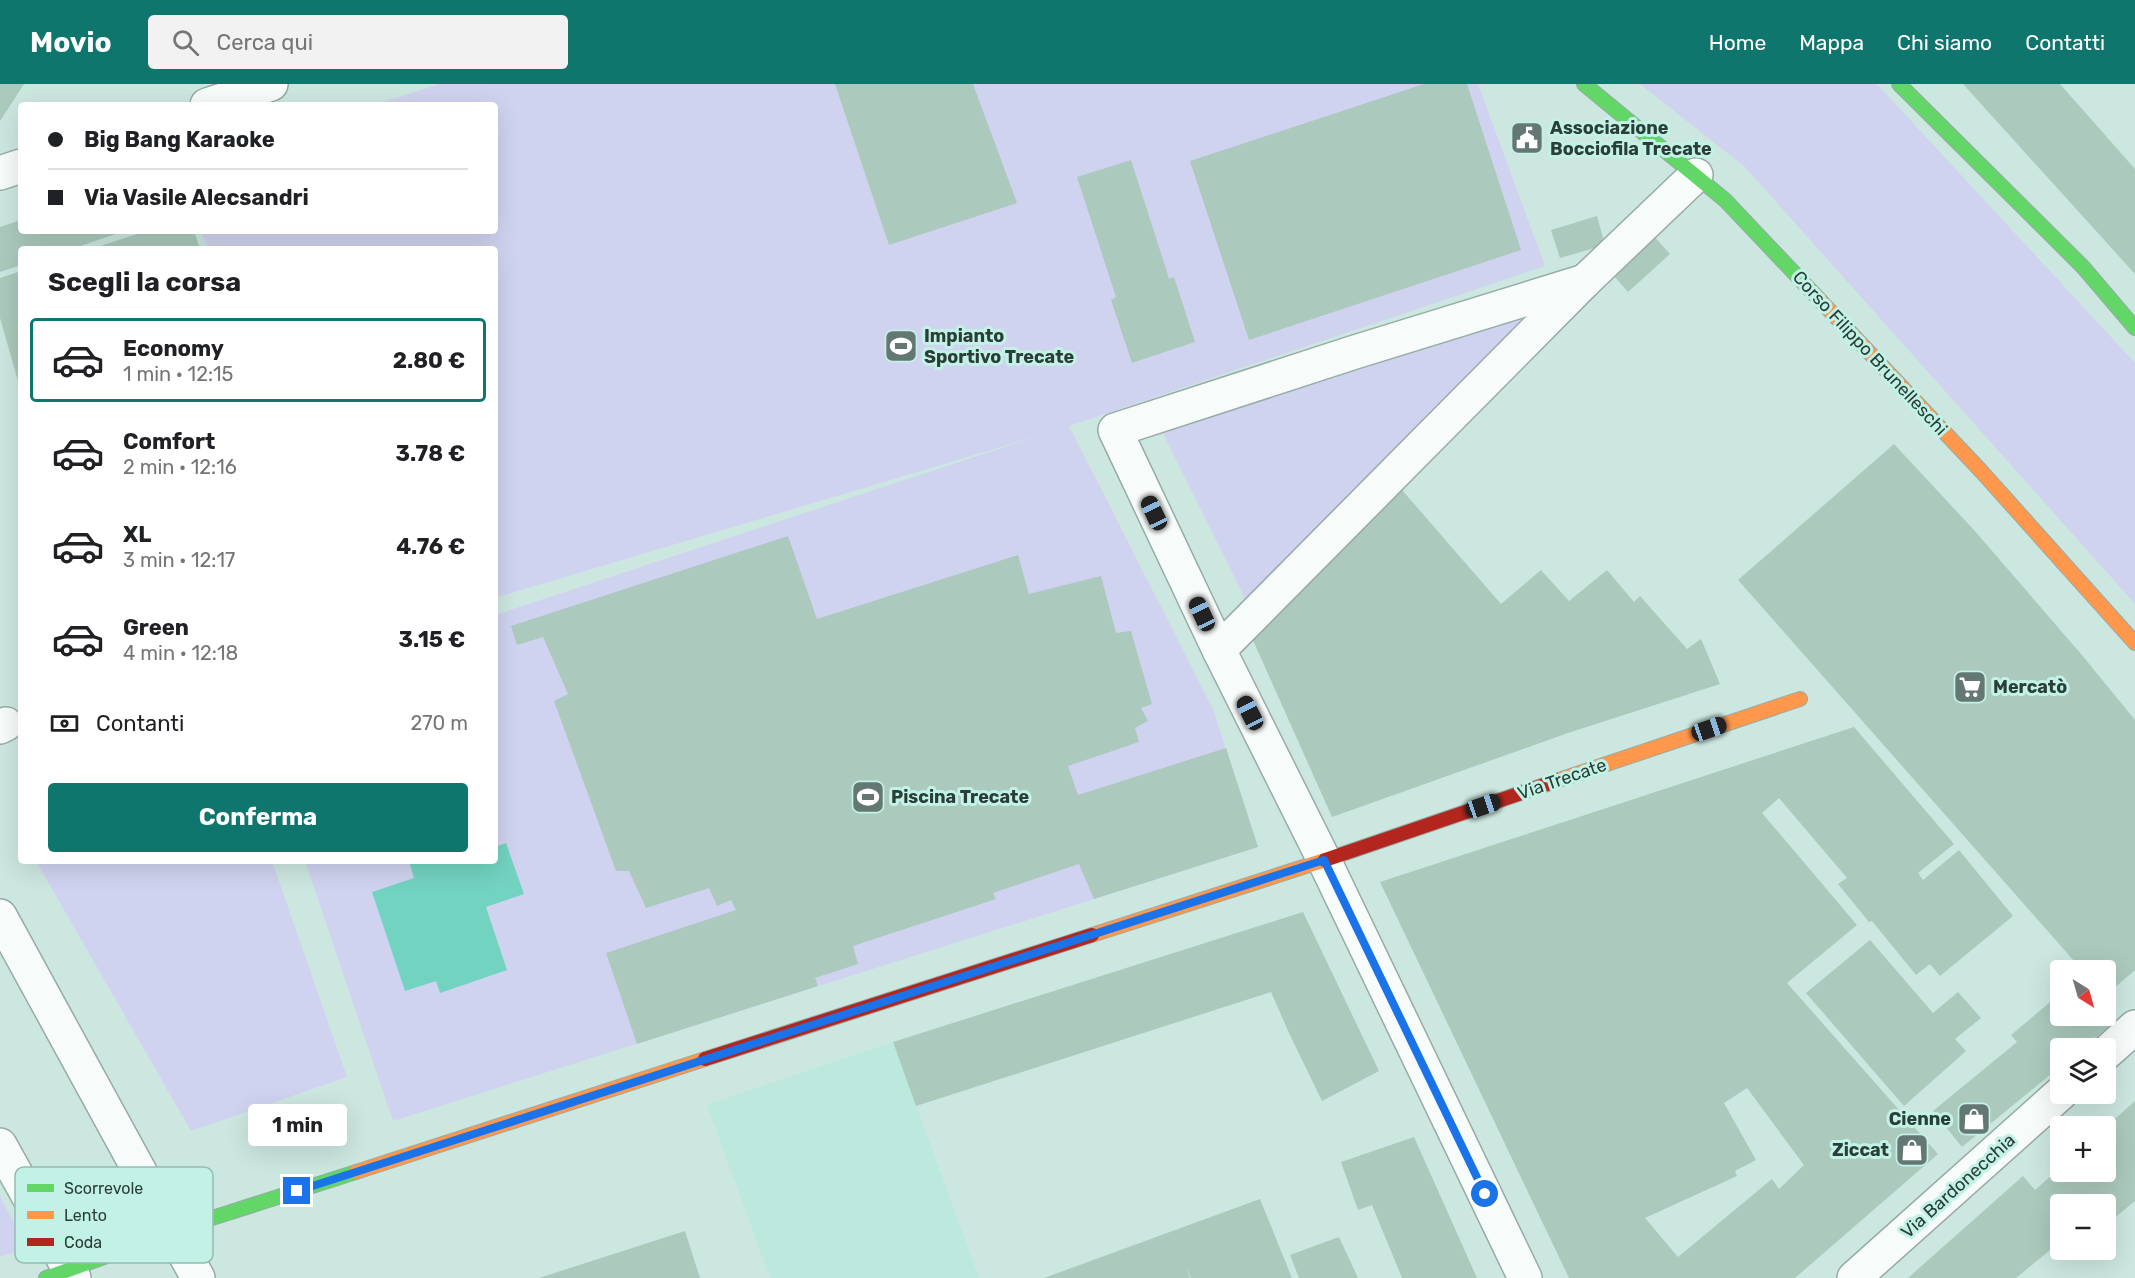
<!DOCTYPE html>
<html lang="it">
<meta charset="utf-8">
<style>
:root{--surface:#fff;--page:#f2f2f2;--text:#202124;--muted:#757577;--line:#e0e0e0;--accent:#0f766e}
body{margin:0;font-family:Rubik,sans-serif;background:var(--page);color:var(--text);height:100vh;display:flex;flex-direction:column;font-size:22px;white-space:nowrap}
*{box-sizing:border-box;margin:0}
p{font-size:20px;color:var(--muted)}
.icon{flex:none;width:33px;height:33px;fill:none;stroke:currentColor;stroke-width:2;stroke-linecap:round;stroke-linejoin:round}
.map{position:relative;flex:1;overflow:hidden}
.side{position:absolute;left:18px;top:162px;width:480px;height:618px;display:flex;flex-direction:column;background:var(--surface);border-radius:6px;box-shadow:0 6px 24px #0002}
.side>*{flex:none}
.top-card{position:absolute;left:18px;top:18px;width:480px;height:132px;border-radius:6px;box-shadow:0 6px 24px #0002;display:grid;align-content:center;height:132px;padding:0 30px;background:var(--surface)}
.needle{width:39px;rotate:143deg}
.buttons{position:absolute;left:2050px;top:876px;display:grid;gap:12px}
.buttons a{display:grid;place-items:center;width:66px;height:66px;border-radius:6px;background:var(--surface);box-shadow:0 6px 24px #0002;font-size:30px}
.end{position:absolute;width:27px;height:27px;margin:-14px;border:8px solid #1a73e8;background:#fff;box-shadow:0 0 0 3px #fff}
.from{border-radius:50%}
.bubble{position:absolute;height:42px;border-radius:6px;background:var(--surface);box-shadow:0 6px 24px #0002;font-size:20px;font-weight:700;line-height:42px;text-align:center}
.car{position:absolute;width:18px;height:36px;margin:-18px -9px;border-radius:8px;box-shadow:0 0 4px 2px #0007;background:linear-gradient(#222 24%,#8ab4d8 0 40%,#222 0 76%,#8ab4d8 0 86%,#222 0)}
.top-card b{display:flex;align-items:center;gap:21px;height:57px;font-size:22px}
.top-card b+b{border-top:2px solid var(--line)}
.top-card i{width:15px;height:15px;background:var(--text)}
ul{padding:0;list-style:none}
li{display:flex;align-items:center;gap:18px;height:84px;margin:0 12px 9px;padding:0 18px;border:3px solid transparent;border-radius:6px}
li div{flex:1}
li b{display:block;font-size:22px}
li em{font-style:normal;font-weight:700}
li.current{border-color:var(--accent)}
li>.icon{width:54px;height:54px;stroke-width:1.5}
h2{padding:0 30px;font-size:27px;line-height:72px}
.pay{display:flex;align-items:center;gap:15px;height:66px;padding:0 30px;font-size:22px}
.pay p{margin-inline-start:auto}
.cta{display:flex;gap:12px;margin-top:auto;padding:12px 30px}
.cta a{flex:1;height:69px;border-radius:6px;background:var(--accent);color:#fff;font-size:24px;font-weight:700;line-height:69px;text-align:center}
header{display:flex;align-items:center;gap:36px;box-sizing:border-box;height:84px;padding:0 30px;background:var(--accent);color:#fff}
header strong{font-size:28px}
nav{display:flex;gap:33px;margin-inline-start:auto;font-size:21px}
.search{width:420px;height:54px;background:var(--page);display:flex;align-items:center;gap:15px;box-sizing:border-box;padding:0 21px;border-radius:6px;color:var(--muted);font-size:22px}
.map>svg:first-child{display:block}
.built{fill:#bce8dd}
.green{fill:#d0d3ef}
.water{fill:#72d3c0}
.building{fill:#abc9bc;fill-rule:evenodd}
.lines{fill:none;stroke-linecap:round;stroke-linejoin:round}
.street-casing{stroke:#96aba6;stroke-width:36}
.fast-casing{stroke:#96aba6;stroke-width:16}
.slow-casing{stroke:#96aba6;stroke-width:16}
.jam-casing{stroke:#96aba6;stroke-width:16}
.street{stroke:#f7fbfa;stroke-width:33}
.fast{stroke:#63d668;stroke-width:14}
.slow{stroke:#ff974d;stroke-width:14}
.jam{stroke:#b3261e;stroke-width:14}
.route{stroke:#1a73e8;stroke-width:8}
.labels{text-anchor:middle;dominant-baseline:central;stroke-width:6;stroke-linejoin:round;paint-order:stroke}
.poi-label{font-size:18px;font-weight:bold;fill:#2a3d39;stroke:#c1f2e5;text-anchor:start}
.street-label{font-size:18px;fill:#2a3d39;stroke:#c1f2e5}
.key{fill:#c1f2e5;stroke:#94bcb1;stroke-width:1.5}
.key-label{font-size:16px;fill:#2a3d39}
</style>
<header>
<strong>Movio</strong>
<div class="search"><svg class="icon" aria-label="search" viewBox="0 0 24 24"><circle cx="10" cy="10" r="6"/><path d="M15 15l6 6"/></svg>Cerca qui</div>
<nav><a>Home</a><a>Mappa</a><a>Chi siamo</a><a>Contatti</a></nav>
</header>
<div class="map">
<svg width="2135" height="1194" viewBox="0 0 2135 1194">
<rect width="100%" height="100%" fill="#cce7e0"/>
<polygon class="built" points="893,958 979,1194 770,1194 707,1021"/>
<g class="green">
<polygon points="440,0 1478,0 1545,182 1069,342 1213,625 1258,763 393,1037 305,777 495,777 495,531 1038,352 495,514 495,165 208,165 201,147 495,147 495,21 374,21"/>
<polygon points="1640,0 1877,0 2135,279 2135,520 1745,83"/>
<polygon points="1580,191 1253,531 1155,333"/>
<polygon points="36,777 272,777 347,993 191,1047"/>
<polygon points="0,1112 27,1164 0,1173"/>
</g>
<polygon class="water" points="506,759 524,810 486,823 507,886 440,909 436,897 405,907 372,808 414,794 409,777 495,777 495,763"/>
<g class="building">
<polygon points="0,0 24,0 0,37"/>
<polygon points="835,0 973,0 1017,119 889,161"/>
<polygon points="1424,0 1467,0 1521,166 1249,256 1190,77"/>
<polygon points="1963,0 2060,0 2135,85 2135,190"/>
<polygon points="1131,76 1167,188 1169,195 1174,193 1195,258 1132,279 1111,216 1116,213 1077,93"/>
<polygon points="1597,132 1605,161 1560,174 1551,146"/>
<polygon points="21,136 21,147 125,147 71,165 21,165 21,181 0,188 0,143"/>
<polygon points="146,147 194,147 200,165 91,165"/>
<polygon points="1650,148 1670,170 1628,208 1609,186"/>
<polygon points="21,187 21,304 20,304 0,234 0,194"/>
<polygon points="1894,360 1974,446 2081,570 2135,636 2135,886 2106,911 2106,886 2082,886 1738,496"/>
<polygon points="1402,406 1501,520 1541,486 1569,517 1607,486 1634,518 1640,512 1687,565 1701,555 1720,600 1568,649 1332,733 1248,545 1374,434"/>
<polygon points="788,452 817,535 1018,471 1029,510 1101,492 1116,549 1131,547 1152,620 1141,624 1148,637 1135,644 1139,658 1068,682 1078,711 1226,664 1258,763 1094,815 1079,780 993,809 996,815 853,862 858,880 815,894 818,902 637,960 606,869 736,826 731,816 717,822 709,804 646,824 629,787 616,787 554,617 568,610 543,553 517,561 511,542"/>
<path d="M1854 643 1954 760 1918 789 1923 796 1959 766 2013 832 1940 892 1930 880 1916 891 1872 837 1869 838 1838 800 1847 794 1779 714 1762 729 1857 841 1787 899 1938 1070 1795 1194H1569L1380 798ZM1747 1004 1804 1081 1779 1105 1772 1095 1678 1173 1645 1134 1737 1092 1735 1087 1756 1076 1724 1019Z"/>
<polygon points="1303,828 1379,987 1322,1017 1289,949 1271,908 916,1022 893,958"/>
<polygon points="1870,856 1933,929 1958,908 1981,934 1955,955 1966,967 1904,1022 1806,909"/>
<polygon points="2061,909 2061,932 2104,932 2111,941 2082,964 2061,964 2061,982 1962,1063 1933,1027 2017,958 2011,951"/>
<polygon points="2135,1017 2135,1117 2106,1141 2106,1120 2061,1120 2061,1157 2016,1194 1908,1194 2023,1092 2035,1106 2061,1083 2061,1088 2106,1088 2106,1043"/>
<polygon points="1414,1053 1477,1194 1402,1194 1372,1121 1358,1126 1341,1078"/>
<polygon points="1260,1115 1292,1194 1191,1194 1186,1183 1190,1194 1044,1194"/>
<polygon points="685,1147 700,1194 539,1194"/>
<polygon points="1339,1153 1358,1194 1299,1194 1290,1171"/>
</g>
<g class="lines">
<g class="street-casing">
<g id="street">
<polyline points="207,21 271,0"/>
<polyline points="0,89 21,82"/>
<polyline points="1219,566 1585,197 1696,91"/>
<polyline points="0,643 6,640"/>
<polyline points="0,832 198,1194"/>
<polyline points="2106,969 2135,943"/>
<polyline points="0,1061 74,1194"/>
<polyline points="1525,1194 1324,776 1219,566 1115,346 1355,268 1585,197"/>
<polyline points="1854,1194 2061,1009"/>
</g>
</g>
<g class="fast-casing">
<g id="fast">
<polyline points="1584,0 1725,116 1815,211"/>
<polyline points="1899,0 2083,183 2135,244"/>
<polyline points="46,1194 206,1136 356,1088"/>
</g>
</g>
<g class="slow-casing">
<g id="slow">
<polyline points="1815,211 1982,388 2135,559"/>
<polyline points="1559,696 1800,615"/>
<polyline points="1092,851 1325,776"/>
<polyline points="356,1088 705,975"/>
</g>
</g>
<g class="jam-casing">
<g id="jam">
<polyline points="1325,776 1559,696"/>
<polyline points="705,975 1092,851"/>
</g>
</g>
<use href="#street" class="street"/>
<use href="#fast" class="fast"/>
<use href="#slow" class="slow"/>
<use href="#jam" class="jam"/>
</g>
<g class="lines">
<polyline class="route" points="297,1107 1324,776 1485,1110"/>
</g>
<defs>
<g id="civic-square" transform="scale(1.725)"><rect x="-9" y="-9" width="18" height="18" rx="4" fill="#637873" stroke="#c1f2e5"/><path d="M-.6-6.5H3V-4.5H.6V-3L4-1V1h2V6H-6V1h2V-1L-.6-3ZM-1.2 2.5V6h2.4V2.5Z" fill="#fff"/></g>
<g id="stadium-square" transform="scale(1.725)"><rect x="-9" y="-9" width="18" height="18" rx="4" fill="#637873" stroke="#c1f2e5"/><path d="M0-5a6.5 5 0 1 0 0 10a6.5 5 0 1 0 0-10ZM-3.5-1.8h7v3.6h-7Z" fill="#fff"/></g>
<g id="supermarket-square" transform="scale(1.725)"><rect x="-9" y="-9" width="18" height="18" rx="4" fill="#637873" stroke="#c1f2e5"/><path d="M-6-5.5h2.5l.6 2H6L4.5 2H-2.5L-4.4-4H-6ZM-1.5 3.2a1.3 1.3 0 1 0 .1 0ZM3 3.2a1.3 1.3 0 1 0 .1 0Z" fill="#fff"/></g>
<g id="shop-square" transform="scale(1.725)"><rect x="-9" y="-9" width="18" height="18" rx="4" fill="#637873" stroke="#c1f2e5"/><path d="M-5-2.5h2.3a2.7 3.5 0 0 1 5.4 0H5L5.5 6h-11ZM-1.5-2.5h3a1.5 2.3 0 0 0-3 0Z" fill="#fff"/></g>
</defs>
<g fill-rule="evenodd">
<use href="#civic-square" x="1527" y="54"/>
<use href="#stadium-square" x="901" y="262"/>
<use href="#supermarket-square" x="1970" y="603"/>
<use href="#stadium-square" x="868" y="713"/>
<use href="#shop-square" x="1974" y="1035"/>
<use href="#shop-square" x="1912" y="1066"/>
</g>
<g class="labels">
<g class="poi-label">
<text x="1550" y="44">Associazione<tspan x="1550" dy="21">Bocciofila Trecate</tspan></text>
<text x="924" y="252">Impianto<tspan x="924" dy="21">Sportivo Trecate</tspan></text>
<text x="1993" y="603">Mercatò</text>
<text x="891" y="713">Piscina Trecate</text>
<text x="1951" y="1035" text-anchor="end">Cienne</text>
<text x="1889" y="1066" text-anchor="end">Ziccat</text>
</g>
<g class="street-label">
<text transform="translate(1870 269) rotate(47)">Corso Filippo Brunelleschi</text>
<text transform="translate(1562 695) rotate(-19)">Via Trecate</text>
<text transform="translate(1958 1102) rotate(-42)">Via Bardonecchia</text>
</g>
</g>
<rect x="15" y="1083" width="198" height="96" rx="9" class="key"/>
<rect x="27" y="1100" width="27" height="8" fill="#63d668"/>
<rect x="27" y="1127" width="27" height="8" fill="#ff974d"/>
<rect x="27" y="1154" width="27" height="8" fill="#b3261e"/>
<g class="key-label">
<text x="64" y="1110">Scorrevole</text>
<text x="64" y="1137">Lento</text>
<text x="64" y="1164">Coda</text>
</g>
</svg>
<div class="buttons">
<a><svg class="needle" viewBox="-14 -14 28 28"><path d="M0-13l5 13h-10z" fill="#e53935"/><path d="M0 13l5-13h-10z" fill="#757577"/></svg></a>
<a><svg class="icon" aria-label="layers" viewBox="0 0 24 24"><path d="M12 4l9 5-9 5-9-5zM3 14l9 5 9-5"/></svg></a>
<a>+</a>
<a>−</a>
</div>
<i class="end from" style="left:1485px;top:1110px"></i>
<i class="end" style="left:297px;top:1107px"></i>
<div class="bubble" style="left:248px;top:1020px;width:99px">1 min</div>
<i class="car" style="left:1154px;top:429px;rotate:335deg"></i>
<i class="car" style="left:1202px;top:530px;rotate:335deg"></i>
<i class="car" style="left:1250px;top:629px;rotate:333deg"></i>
<i class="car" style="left:1709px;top:645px;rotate:71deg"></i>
<i class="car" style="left:1483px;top:722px;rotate:71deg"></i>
<div class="top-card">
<b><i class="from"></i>Big Bang Karaoke</b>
<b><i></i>Via Vasile Alecsandri</b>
</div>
<section class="side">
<h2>Scegli la corsa</h2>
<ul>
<li class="current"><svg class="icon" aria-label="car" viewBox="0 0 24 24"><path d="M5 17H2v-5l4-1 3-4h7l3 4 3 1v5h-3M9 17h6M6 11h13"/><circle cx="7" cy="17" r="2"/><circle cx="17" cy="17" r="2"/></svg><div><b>Economy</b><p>1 min · 12:15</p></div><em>2.80 €</em></li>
<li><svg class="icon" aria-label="car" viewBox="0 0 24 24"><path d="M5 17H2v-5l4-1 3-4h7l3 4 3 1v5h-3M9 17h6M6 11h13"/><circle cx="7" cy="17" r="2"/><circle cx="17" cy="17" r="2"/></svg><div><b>Comfort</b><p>2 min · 12:16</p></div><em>3.78 €</em></li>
<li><svg class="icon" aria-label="car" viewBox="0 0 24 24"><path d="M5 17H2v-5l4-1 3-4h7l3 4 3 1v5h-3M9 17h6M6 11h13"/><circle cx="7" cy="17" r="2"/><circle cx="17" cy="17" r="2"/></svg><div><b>XL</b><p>3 min · 12:17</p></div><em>4.76 €</em></li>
<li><svg class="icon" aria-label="car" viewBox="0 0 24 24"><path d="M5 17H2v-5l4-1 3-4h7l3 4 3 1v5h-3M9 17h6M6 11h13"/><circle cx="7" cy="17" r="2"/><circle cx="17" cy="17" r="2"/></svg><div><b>Green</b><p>4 min · 12:18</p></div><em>3.15 €</em></li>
</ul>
<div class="pay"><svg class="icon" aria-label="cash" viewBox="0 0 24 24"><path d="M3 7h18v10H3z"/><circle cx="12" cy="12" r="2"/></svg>Contanti<p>270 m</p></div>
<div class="cta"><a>Conferma</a></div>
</section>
</div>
